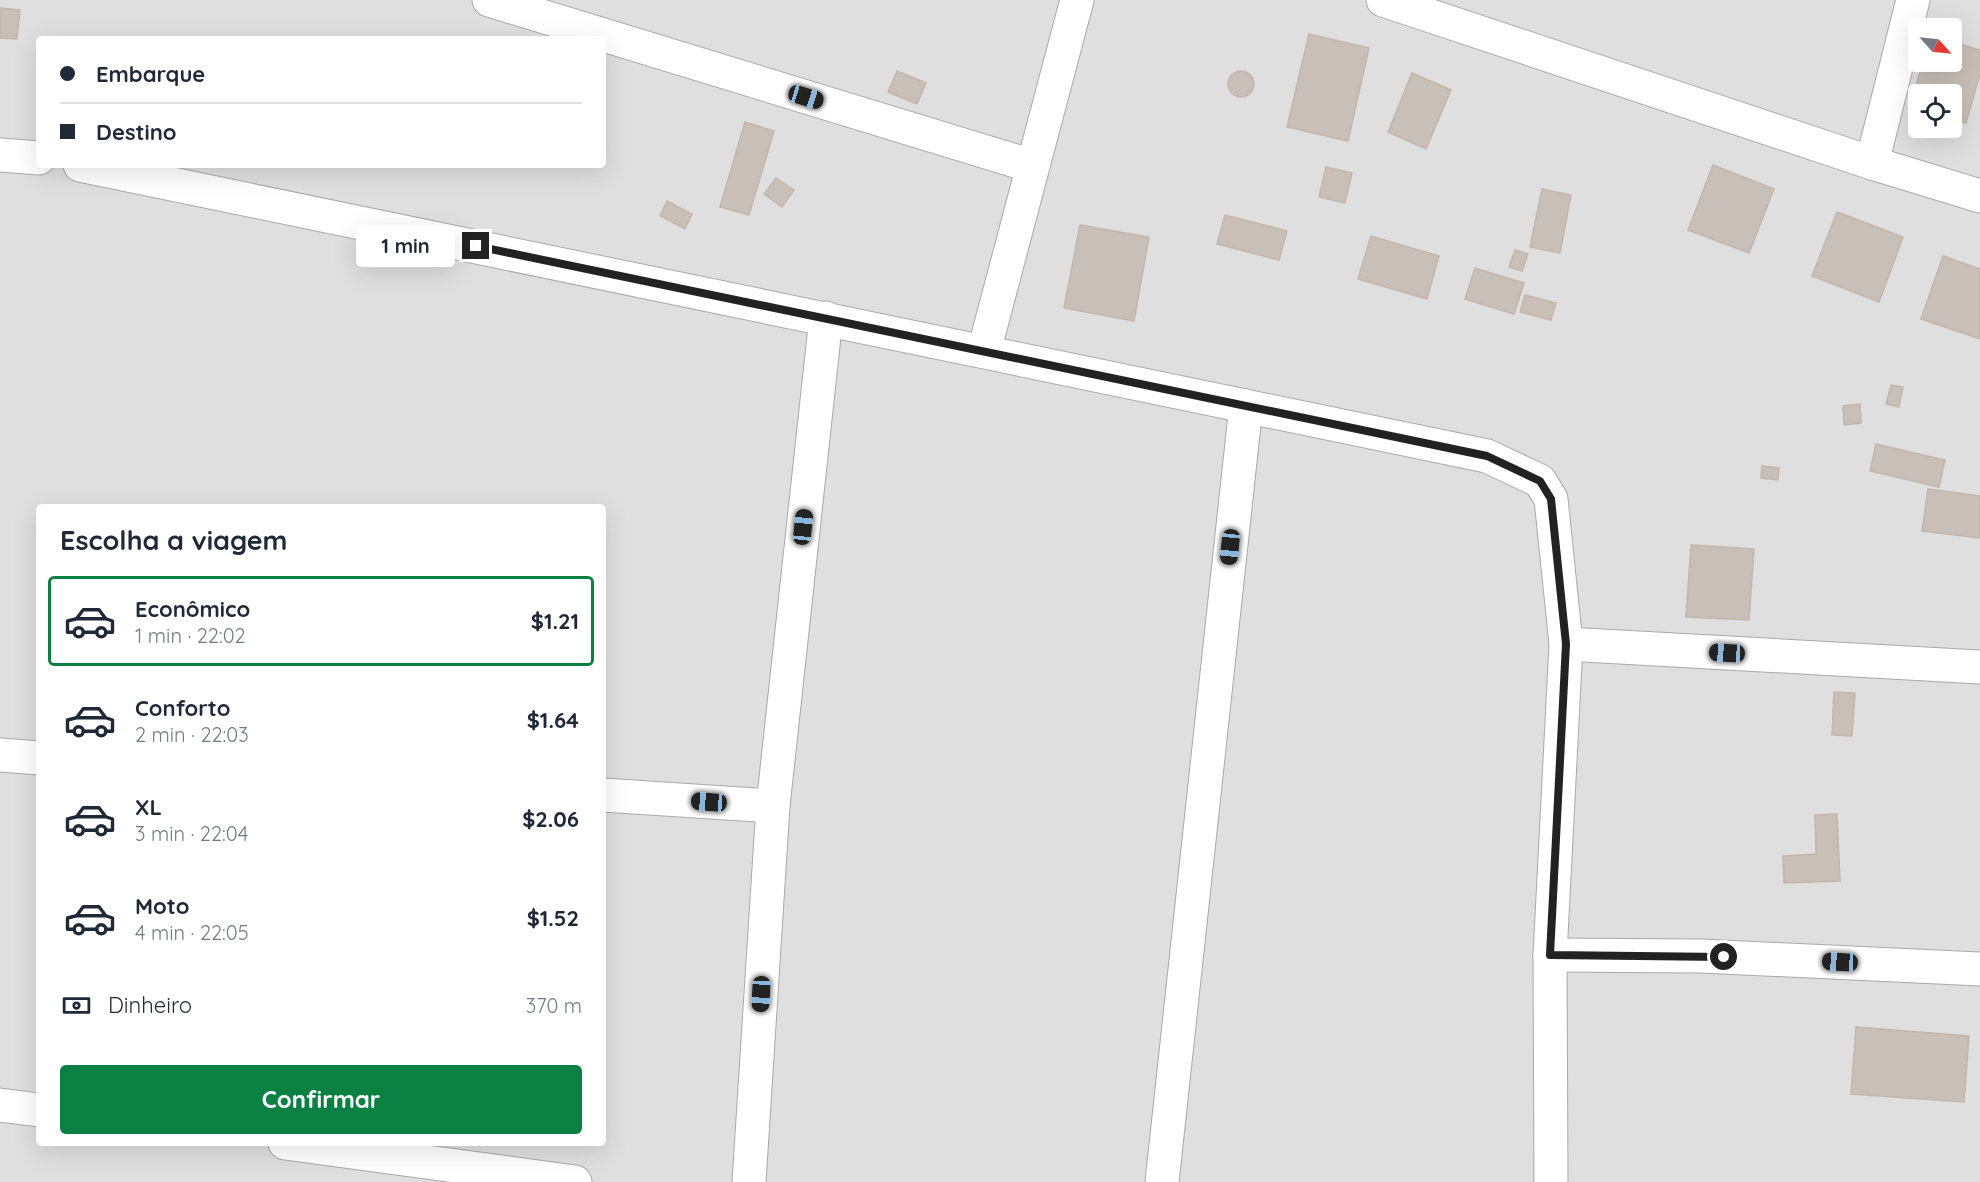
<!DOCTYPE html>
<html lang="pt">
<meta charset="utf-8">
<style>
:root{--surface:#fff;--page:#f2f2f3;--text:#1f2937;--muted:#747a83;--line:#e0e1e3;--accent:#0b8043}
body{margin:0;font-family:Quicksand,sans-serif;background:var(--page);color:var(--text);height:100vh;display:flex;flex-direction:column;font-size:22px;white-space:nowrap}
*{box-sizing:border-box;margin:0}
p{font-size:20px;color:var(--muted)}
.icon{flex:none;width:33px;height:33px;fill:none;stroke:currentColor;stroke-width:2;stroke-linecap:round;stroke-linejoin:round}
.map{position:relative;flex:1;overflow:hidden}
.side{position:absolute;left:36px;top:504px;width:570px;height:642px;display:flex;flex-direction:column;background:var(--surface);border-radius:6px;box-shadow:0 6px 24px #0002}
.side>*{flex:none}
.hud{position:absolute;left:36px;top:36px;width:570px;height:132px;border-radius:6px;box-shadow:0 6px 24px #0002;display:grid;align-content:center;height:132px;padding:0 24px;background:var(--surface)}
.needle{width:39px;rotate:117deg}
.tools{position:absolute;left:1908px;top:18px;display:grid;gap:12px}
.tools a{display:grid;place-items:center;width:54px;height:54px;border-radius:6px;background:var(--surface);box-shadow:0 6px 24px #0002;font-size:30px}
.end{position:absolute;width:27px;height:27px;margin:-14px;border:8px solid #222;background:#fff;box-shadow:0 0 0 3px #fff}
.from{border-radius:50%}
.bubble{position:absolute;height:42px;border-radius:6px;background:var(--surface);box-shadow:0 6px 24px #0002;font-size:20px;font-weight:700;line-height:42px;text-align:center}
.car{position:absolute;width:18px;height:36px;margin:-18px -9px;border-radius:8px;box-shadow:0 0 4px 2px #0007;background:linear-gradient(#222 24%,#8ab4d8 0 40%,#222 0 76%,#8ab4d8 0 86%,#222 0)}
.hud b{display:flex;align-items:center;gap:21px;height:57px;font-size:22px}
.hud b+b{border-top:2px solid var(--line)}
.hud i{width:15px;height:15px;background:var(--text)}
ul{padding:0;list-style:none}
li{display:flex;align-items:center;gap:18px;height:90px;margin:0 12px 9px;padding:0 12px;border:3px solid transparent;border-radius:6px}
li div{flex:1}
li b{display:block;font-size:22px}
li em{font-style:normal;font-weight:700}
li.active{border-color:var(--accent)}
li>.icon{width:54px;height:54px;stroke-width:1.5}
h2{padding:0 24px;font-size:27px;line-height:72px}
.pay{display:flex;align-items:center;gap:15px;height:66px;padding:0 24px;font-size:22px}
.pay p{margin-inline-start:auto}
.button{display:flex;gap:12px;margin-top:auto;padding:12px 24px}
.button a{flex:1;height:69px;border-radius:6px;background:var(--accent);color:#fff;font-size:24px;font-weight:700;line-height:69px;text-align:center}
.map>svg:first-child{display:block}
.residential{fill:#e0dfdf;fill-rule:evenodd}
.building{fill:#c7bfb8;stroke:#c4b6ab;stroke-width:1.5}
.lines{fill:none;stroke-linecap:round;stroke-linejoin:round}
.minor-casing{stroke:#a9a9a9;stroke-width:35}
.minor{stroke:#fff;stroke-width:33}
.route{stroke:#222;stroke-width:8}
</style>
<div class="map">
<svg width="1980" height="1182" viewBox="0 0 1980 1182">
<rect width="100%" height="100%" fill="#f2efe9"/>
<path class="residential" d="M0 0H1980V1182H0ZM1918 28H1952V62H1918ZM39 39H603V165H39ZM1918 94H1952V128H1918ZM39 507H603V1143H39Z"/>
<g class="building">
<polygon points="0,8 20,10 17,39 0,38"/>
<polygon points="1309,34 1369,48 1348,141 1287,127"/>
<polygon points="1952,42 1980,50 1980,74 1966,123 1952,119 1952,94 1918,94 1918,110 1910,107 1923,62 1952,62"/>
<polygon points="897,71 926,83 917,104 888,92"/>
<circle cx="1241" cy="84" r="13"/>
<polygon points="1412,73 1451,90 1426,149 1388,132"/>
<polygon points="745,122 774,131 749,215 720,207"/>
<polygon points="1713,165 1774,189 1749,253 1688,230"/>
<polygon points="1326,167 1352,173 1345,203 1319,197"/>
<polygon points="776,178 794,190 782,207 764,194"/>
<polygon points="1542,189 1571,195 1560,253 1530,247"/>
<polygon points="667,201 692,214 685,229 660,216"/>
<polygon points="1837,212 1903,237 1879,302 1812,276"/>
<polygon points="1225,215 1287,231 1279,260 1217,244"/>
<polygon points="1080,225 1149,237 1134,321 1064,308"/>
<polygon points="1371,236 1439,256 1427,299 1358,279"/>
<polygon points="1515,250 1528,254 1522,271 1509,267"/>
<polygon points="1943,256 1980,269 1980,339 1921,319"/>
<polygon points="1475,268 1524,283 1514,314 1465,299"/>
<polygon points="1525,295 1556,303 1551,320 1520,312"/>
<polygon points="1891,385 1903,387 1899,407 1886,404"/>
<polygon points="1860,404 1861,423 1844,425 1843,406"/>
<polygon points="1876,444 1945,460 1939,487 1870,471"/>
<polygon points="1762,466 1779,468 1778,480 1761,478"/>
<polygon points="1928,489 1980,496 1980,538 1922,531"/>
<polygon points="1691,545 1754,549 1749,620 1686,617"/>
<polygon points="1834,692 1855,693 1852,736 1832,735"/>
<polygon points="1837,814 1840,881 1784,883 1783,856 1816,854 1815,815"/>
<polygon points="1856,1027 1969,1036 1964,1102 1851,1094"/>
</g>
<g class="lines">
<g class="minor-casing">
<g id="minor">
<polyline points="489,0 1032,166"/>
<polyline points="1383,0 1872,163 1980,196"/>
<polyline points="0,155 39,158"/>
<polyline points="1872,163 1913,0"/>
<polyline points="80,165 1487,456 1540,481 1551,499 1566,644 1550,955 1551,1182"/>
<polyline points="984,351 1077,0"/>
<polyline points="1566,644 1980,667"/>
<polyline points="0,755 39,758"/>
<polyline points="603,795 773,806"/>
<polyline points="1550,955 1701,956 1980,969"/>
<polyline points="0,1105 39,1110"/>
<polyline points="285,1143 575,1182"/>
<polyline points="749,1182 773,806 826,318"/>
<polyline points="1162,1182 1246,406"/>
</g>
</g>
<use href="#minor" class="minor"/>
</g>
<g class="lines">
<polyline class="route" points="476,246 1487,456 1540,481 1551,499 1566,644 1550,955 1724,957"/>
</g>
</svg>
<div class="tools">
<a><svg class="needle" viewBox="-14 -14 28 28"><path d="M0-13l5 13h-10z" fill="#e53935"/><path d="M0 13l5-13h-10z" fill="#747a83"/></svg></a>
<a><svg class="icon" aria-label="locate" viewBox="0 0 24 24"><circle cx="12" cy="12" r="6"/><path d="M12 2v4M12 18v4M2 12h4M18 12h4"/></svg></a>
</div>
<i class="end from" style="left:1724px;top:957px"></i>
<i class="end" style="left:476px;top:246px"></i>
<div class="bubble" style="left:356px;top:225px;width:99px">1 min</div>
<i class="car" style="left:806px;top:97px;rotate:107deg"></i>
<i class="car" style="left:803px;top:527px;rotate:6deg"></i>
<i class="car" style="left:1230px;top:547px;rotate:186deg"></i>
<i class="car" style="left:1727px;top:653px;rotate:273deg"></i>
<i class="car" style="left:709px;top:802px;rotate:274deg"></i>
<i class="car" style="left:1840px;top:962px;rotate:273deg"></i>
<i class="car" style="left:761px;top:994px;rotate:183deg"></i>
<div class="hud">
<b><i class="from"></i>Embarque</b>
<b><i></i>Destino</b>
</div>
<section class="side">
<h2>Escolha a viagem</h2>
<ul>
<li class="active"><svg class="icon" aria-label="car" viewBox="0 0 24 24"><path d="M5 17H2v-5l4-1 3-4h7l3 4 3 1v5h-3M9 17h6M6 11h13"/><circle cx="7" cy="17" r="2"/><circle cx="17" cy="17" r="2"/></svg><div><b>Econômico</b><p>1 min · 22:02</p></div><em>$1.21</em></li>
<li><svg class="icon" aria-label="car" viewBox="0 0 24 24"><path d="M5 17H2v-5l4-1 3-4h7l3 4 3 1v5h-3M9 17h6M6 11h13"/><circle cx="7" cy="17" r="2"/><circle cx="17" cy="17" r="2"/></svg><div><b>Conforto</b><p>2 min · 22:03</p></div><em>$1.64</em></li>
<li><svg class="icon" aria-label="car" viewBox="0 0 24 24"><path d="M5 17H2v-5l4-1 3-4h7l3 4 3 1v5h-3M9 17h6M6 11h13"/><circle cx="7" cy="17" r="2"/><circle cx="17" cy="17" r="2"/></svg><div><b>XL</b><p>3 min · 22:04</p></div><em>$2.06</em></li>
<li><svg class="icon" aria-label="car" viewBox="0 0 24 24"><path d="M5 17H2v-5l4-1 3-4h7l3 4 3 1v5h-3M9 17h6M6 11h13"/><circle cx="7" cy="17" r="2"/><circle cx="17" cy="17" r="2"/></svg><div><b>Moto</b><p>4 min · 22:05</p></div><em>$1.52</em></li>
</ul>
<div class="pay"><svg class="icon" aria-label="cash" viewBox="0 0 24 24"><path d="M3 7h18v10H3z"/><circle cx="12" cy="12" r="2"/></svg>Dinheiro<p>370 m</p></div>
<div class="button"><a>Confirmar</a></div>
</section>
</div>
